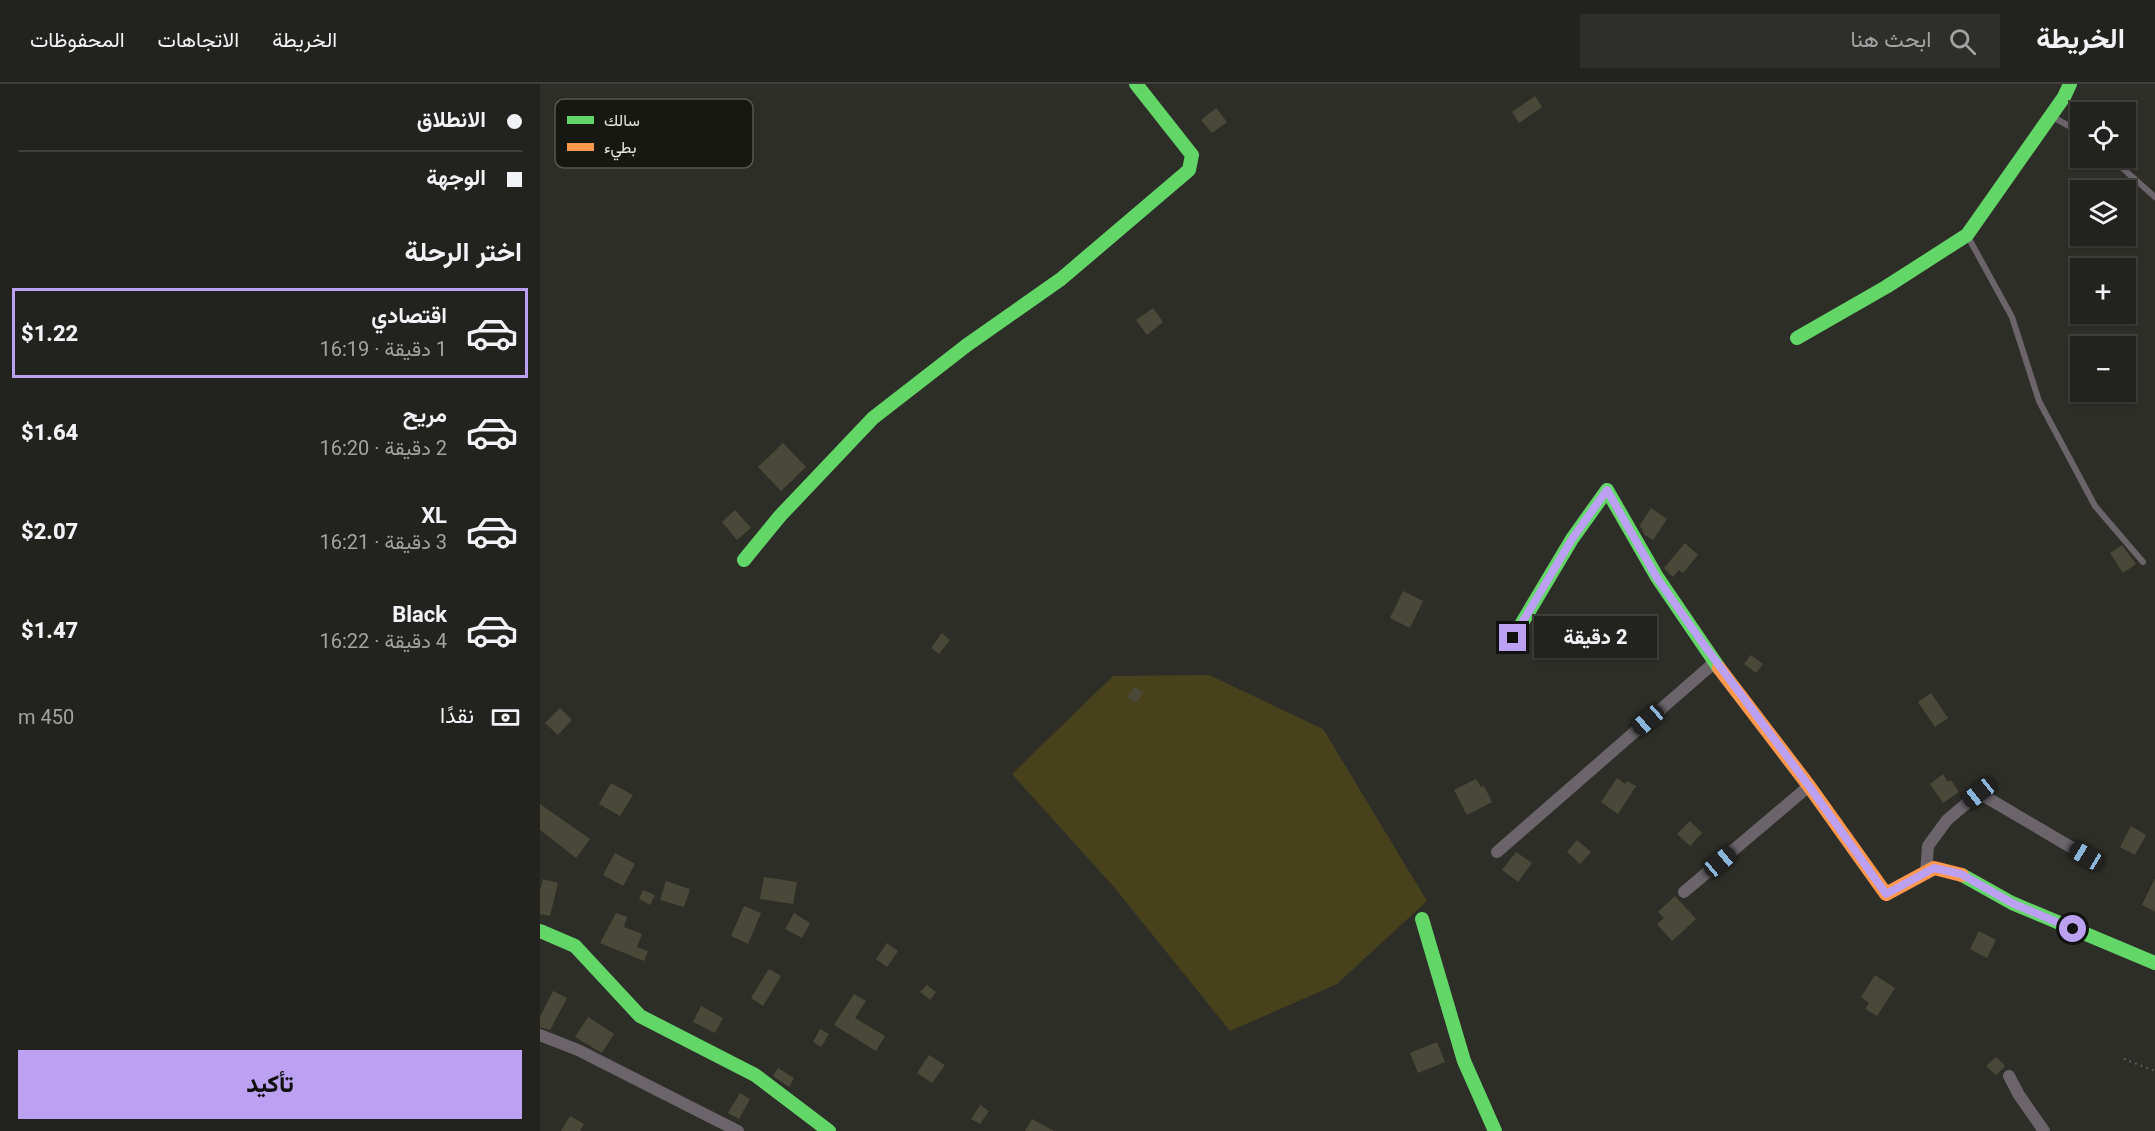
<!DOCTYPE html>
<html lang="ar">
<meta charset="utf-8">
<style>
:root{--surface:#22221e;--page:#2e2f2b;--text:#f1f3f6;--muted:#a2a4a4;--line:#3f3f3c;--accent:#bca0f2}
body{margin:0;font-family:Roboto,Vazirmatn,sans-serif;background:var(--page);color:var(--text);direction:rtl;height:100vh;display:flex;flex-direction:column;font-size:22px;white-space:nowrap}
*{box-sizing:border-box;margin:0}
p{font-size:20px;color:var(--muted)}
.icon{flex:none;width:33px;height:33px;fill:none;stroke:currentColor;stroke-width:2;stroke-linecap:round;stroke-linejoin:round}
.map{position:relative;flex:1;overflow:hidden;direction:ltr}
.side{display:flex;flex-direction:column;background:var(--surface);width:540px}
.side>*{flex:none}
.banner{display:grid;align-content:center;height:132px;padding:0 18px;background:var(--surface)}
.fabs{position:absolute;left:1530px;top:18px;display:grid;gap:12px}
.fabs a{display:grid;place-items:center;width:66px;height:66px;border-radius:0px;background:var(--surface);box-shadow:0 2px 4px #0004,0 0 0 2px var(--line);font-size:30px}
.end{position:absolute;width:27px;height:27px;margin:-14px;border:8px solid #bca0f2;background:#111;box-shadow:0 0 0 3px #111}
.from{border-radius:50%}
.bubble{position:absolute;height:42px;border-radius:0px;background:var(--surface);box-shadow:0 2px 4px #0004,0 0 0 2px var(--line);font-size:20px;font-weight:800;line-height:42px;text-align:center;direction:rtl}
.car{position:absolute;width:18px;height:36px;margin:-18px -9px;border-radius:8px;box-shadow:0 0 4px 2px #0007;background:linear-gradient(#222 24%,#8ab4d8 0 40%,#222 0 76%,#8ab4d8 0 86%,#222 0)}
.banner b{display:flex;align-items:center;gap:21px;height:57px;font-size:22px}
.banner b+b{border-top:2px solid var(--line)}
.banner i{width:15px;height:15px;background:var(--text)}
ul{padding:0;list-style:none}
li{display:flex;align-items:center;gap:18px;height:90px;margin:0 12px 9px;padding:0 6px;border:3px solid transparent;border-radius:0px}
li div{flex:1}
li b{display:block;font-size:22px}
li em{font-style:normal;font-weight:800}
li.active{border-color:var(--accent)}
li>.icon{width:54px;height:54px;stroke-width:1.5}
h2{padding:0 18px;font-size:27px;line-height:72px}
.pay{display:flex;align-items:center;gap:15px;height:66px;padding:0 18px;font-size:22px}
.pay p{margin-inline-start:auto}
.cta{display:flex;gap:12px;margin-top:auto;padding:12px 18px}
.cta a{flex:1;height:69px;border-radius:0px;background:var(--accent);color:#111;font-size:24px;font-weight:800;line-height:69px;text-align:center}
header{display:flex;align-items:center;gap:36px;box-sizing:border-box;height:84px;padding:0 30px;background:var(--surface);border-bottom:2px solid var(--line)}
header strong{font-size:28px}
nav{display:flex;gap:33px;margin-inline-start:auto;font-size:21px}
.search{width:420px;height:54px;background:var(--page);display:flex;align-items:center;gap:15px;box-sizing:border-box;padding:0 21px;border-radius:0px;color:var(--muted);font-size:22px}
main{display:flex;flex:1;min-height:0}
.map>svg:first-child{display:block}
.green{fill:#47421c}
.building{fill:#4a4939}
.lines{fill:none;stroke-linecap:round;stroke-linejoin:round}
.path{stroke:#696667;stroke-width:2;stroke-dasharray:1.5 4.5;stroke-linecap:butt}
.lane{stroke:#6b656b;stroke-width:6}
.street{stroke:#6b656b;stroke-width:12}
.fast{stroke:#63d668;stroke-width:14}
.slow{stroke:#ff974d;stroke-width:14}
.route{stroke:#bca0f2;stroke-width:8}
.key{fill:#181813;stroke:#575650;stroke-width:1.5}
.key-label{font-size:16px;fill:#e9e8e0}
</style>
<header>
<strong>الخريطة</strong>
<div class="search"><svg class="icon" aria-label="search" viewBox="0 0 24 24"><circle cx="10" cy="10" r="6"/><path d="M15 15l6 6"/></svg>ابحث هنا</div>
<nav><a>الخريطة</a><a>الاتجاهات</a><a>المحفوظات</a></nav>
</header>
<main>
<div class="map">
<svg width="1615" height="1047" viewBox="0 0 1615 1047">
<rect width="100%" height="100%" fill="#2e2e28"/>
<polygon class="green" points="669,591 783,645 887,817 797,900 690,947 574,803 472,690 573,592"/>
<g class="building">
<polygon points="995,12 1002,23 979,39 972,28"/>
<polygon points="676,24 687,38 672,49 661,36"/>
<polygon points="613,224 623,238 607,251 596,236"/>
<polygon points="243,359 266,383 241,407 218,383"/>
<polygon points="1111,424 1127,435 1113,456 1105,451 1100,441"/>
<polygon points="195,426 211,444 197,456 182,438"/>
<polygon points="1145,459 1158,471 1143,489 1139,486 1133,493 1124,484"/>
<polygon points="1582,461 1596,480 1583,489 1570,469"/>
<polygon points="863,507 883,517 870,544 850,534"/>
<polygon points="402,549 410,556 399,570 391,564"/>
<polygon points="1211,571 1223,580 1216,589 1204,580"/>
<polygon points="595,603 604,609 596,619 587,613"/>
<polygon points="1391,609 1408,634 1395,643 1378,618"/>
<polygon points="20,624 32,636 18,651 5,639"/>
<polygon points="1403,690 1408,698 1411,696 1419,708 1403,719 1390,700"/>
<polygon points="1077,694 1085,700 1087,697 1096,702 1078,730 1061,718"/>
<polygon points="936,695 941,703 944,702 952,718 927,731 914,706"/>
<polygon points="71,699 93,711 80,732 59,720"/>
<polygon points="0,720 50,755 36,774 0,746"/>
<polygon points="1150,737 1162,749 1150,762 1137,750"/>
<polygon points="1591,742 1606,751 1595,771 1580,763"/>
<polygon points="1037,756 1051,768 1040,780 1027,768"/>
<polygon points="976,768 992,779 978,798 962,786"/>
<polygon points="75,769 95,780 83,802 63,791"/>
<polygon points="224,793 257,798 253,820 220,815"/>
<polygon points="1615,794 1615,828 1602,821"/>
<polygon points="3,795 18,799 10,832 0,830 0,806"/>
<polygon points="126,797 150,805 144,823 120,816"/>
<polygon points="103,806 115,811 110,821 99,815"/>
<polygon points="1135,812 1156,835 1132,857 1117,840 1124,834 1118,828"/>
<polygon points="204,822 221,829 208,860 191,852"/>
<polygon points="76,829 87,833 84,843 102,850 97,863 108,867 104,877 60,859"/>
<polygon points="254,829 270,839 262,854 245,845"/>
<polygon points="1439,847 1456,856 1447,874 1430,865"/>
<polygon points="347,859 358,867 347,883 336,875"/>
<polygon points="229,885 241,892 223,922 211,914"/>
<polygon points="1335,891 1355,904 1337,932 1325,925 1329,919 1321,913"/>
<polygon points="387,901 396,908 390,916 380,908"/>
<polygon points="13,907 27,914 10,946 0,943 0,933"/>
<polygon points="314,910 326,917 315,934 345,952 336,967 294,941"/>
<polygon points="161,922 183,934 175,949 153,938"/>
<polygon points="48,933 74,950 62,969 35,953"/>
<polygon points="280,945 289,950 281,963 273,958"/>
<polygon points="897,958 905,978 878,989 870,969"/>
<polygon points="389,971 405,981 392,999 377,989"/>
<polygon points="1456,973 1465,982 1456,991 1446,982"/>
<polygon points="238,984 254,994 249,1003 233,992"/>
<polygon points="200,1009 210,1015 199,1035 188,1029"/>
<polygon points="440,1021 449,1027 440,1040 431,1035"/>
<polygon points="30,1032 44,1040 40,1047 21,1047"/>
<polygon points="492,1035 514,1047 485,1047"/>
</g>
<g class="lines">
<polyline class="path" points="1584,975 1615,987"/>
<g class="lane">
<polyline points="1511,32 1540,48"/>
<polyline points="1571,74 1615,113"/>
<polyline points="1427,151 1472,233 1499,317 1555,422 1603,478"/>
</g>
<g class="street">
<polyline points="957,768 1175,578"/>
<polyline points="1386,789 1388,762 1407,736 1439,709 1546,772"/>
<polyline points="1144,808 1269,702"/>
<polyline points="0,951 38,966 198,1047"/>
<polyline points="1469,992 1479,1011 1504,1047"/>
</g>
<g class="fast">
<polyline points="1257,254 1346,203 1427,151 1524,13 1530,0"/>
<polyline points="204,476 240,432 333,334 427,261 521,195 649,86 652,71 596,0"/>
<polyline points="973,554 1032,455 1067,406 1117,493 1179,584"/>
<polyline points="1422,791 1472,819 1615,879"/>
<polyline points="882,835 924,977 955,1047"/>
<polyline points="0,847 35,862 100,932 215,991 289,1047"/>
</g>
<polyline class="slow" points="1179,584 1269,702 1346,810 1394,784 1422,791"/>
</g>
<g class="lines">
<polyline class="route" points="973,554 1032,455 1067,406 1117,494 1164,561 1269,702 1346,810 1394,784 1421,790 1472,819 1533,845"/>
</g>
<rect x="15" y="15" width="198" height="69" rx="9" class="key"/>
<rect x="27" y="32" width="27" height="8" fill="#63d668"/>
<rect x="27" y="59" width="27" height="8" fill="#ff974d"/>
<g class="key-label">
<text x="64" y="42">سالك</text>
<text x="64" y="69">بطيء</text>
</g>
</svg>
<div class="fabs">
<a><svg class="icon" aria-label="locate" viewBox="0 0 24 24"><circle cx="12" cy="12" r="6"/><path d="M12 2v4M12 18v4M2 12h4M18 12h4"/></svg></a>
<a><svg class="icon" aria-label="layers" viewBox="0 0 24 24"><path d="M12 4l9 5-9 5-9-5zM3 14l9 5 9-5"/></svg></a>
<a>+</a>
<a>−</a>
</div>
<i class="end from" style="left:1533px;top:845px"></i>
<i class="end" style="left:973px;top:554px"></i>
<div class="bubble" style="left:994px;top:532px;width:123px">2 دقيقة</div>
<i class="car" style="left:1108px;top:636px;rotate:229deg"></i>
<i class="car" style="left:1439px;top:709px;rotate:231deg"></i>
<i class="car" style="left:1546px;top:772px;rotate:301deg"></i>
<i class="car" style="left:1180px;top:778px;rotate:50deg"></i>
</div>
<section class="side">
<div class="banner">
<b><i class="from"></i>الانطلاق</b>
<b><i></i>الوجهة</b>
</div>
<h2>اختر الرحلة</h2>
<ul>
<li class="active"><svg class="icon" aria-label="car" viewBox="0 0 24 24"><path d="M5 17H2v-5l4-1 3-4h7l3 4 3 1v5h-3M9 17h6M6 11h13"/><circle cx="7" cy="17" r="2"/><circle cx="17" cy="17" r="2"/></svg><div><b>اقتصادي</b><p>1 دقيقة · 16:19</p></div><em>$1.22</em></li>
<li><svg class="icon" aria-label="car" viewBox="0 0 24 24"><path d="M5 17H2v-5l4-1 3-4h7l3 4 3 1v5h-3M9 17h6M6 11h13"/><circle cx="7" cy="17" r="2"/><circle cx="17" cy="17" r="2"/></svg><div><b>مريح</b><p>2 دقيقة · 16:20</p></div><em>$1.64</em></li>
<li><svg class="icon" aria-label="car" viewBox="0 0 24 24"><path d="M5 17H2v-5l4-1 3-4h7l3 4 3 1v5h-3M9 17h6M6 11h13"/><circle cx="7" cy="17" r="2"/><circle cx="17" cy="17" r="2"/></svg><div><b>XL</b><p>3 دقيقة · 16:21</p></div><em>$2.07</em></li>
<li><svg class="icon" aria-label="car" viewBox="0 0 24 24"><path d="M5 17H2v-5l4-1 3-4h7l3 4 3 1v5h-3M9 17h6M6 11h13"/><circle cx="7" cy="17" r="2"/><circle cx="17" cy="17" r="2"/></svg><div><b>Black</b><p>4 دقيقة · 16:22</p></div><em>$1.47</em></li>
</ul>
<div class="pay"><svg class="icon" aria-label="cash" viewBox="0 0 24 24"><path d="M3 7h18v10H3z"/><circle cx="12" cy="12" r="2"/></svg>نقدًا<p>450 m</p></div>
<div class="cta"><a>تأكيد</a></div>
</section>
</main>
